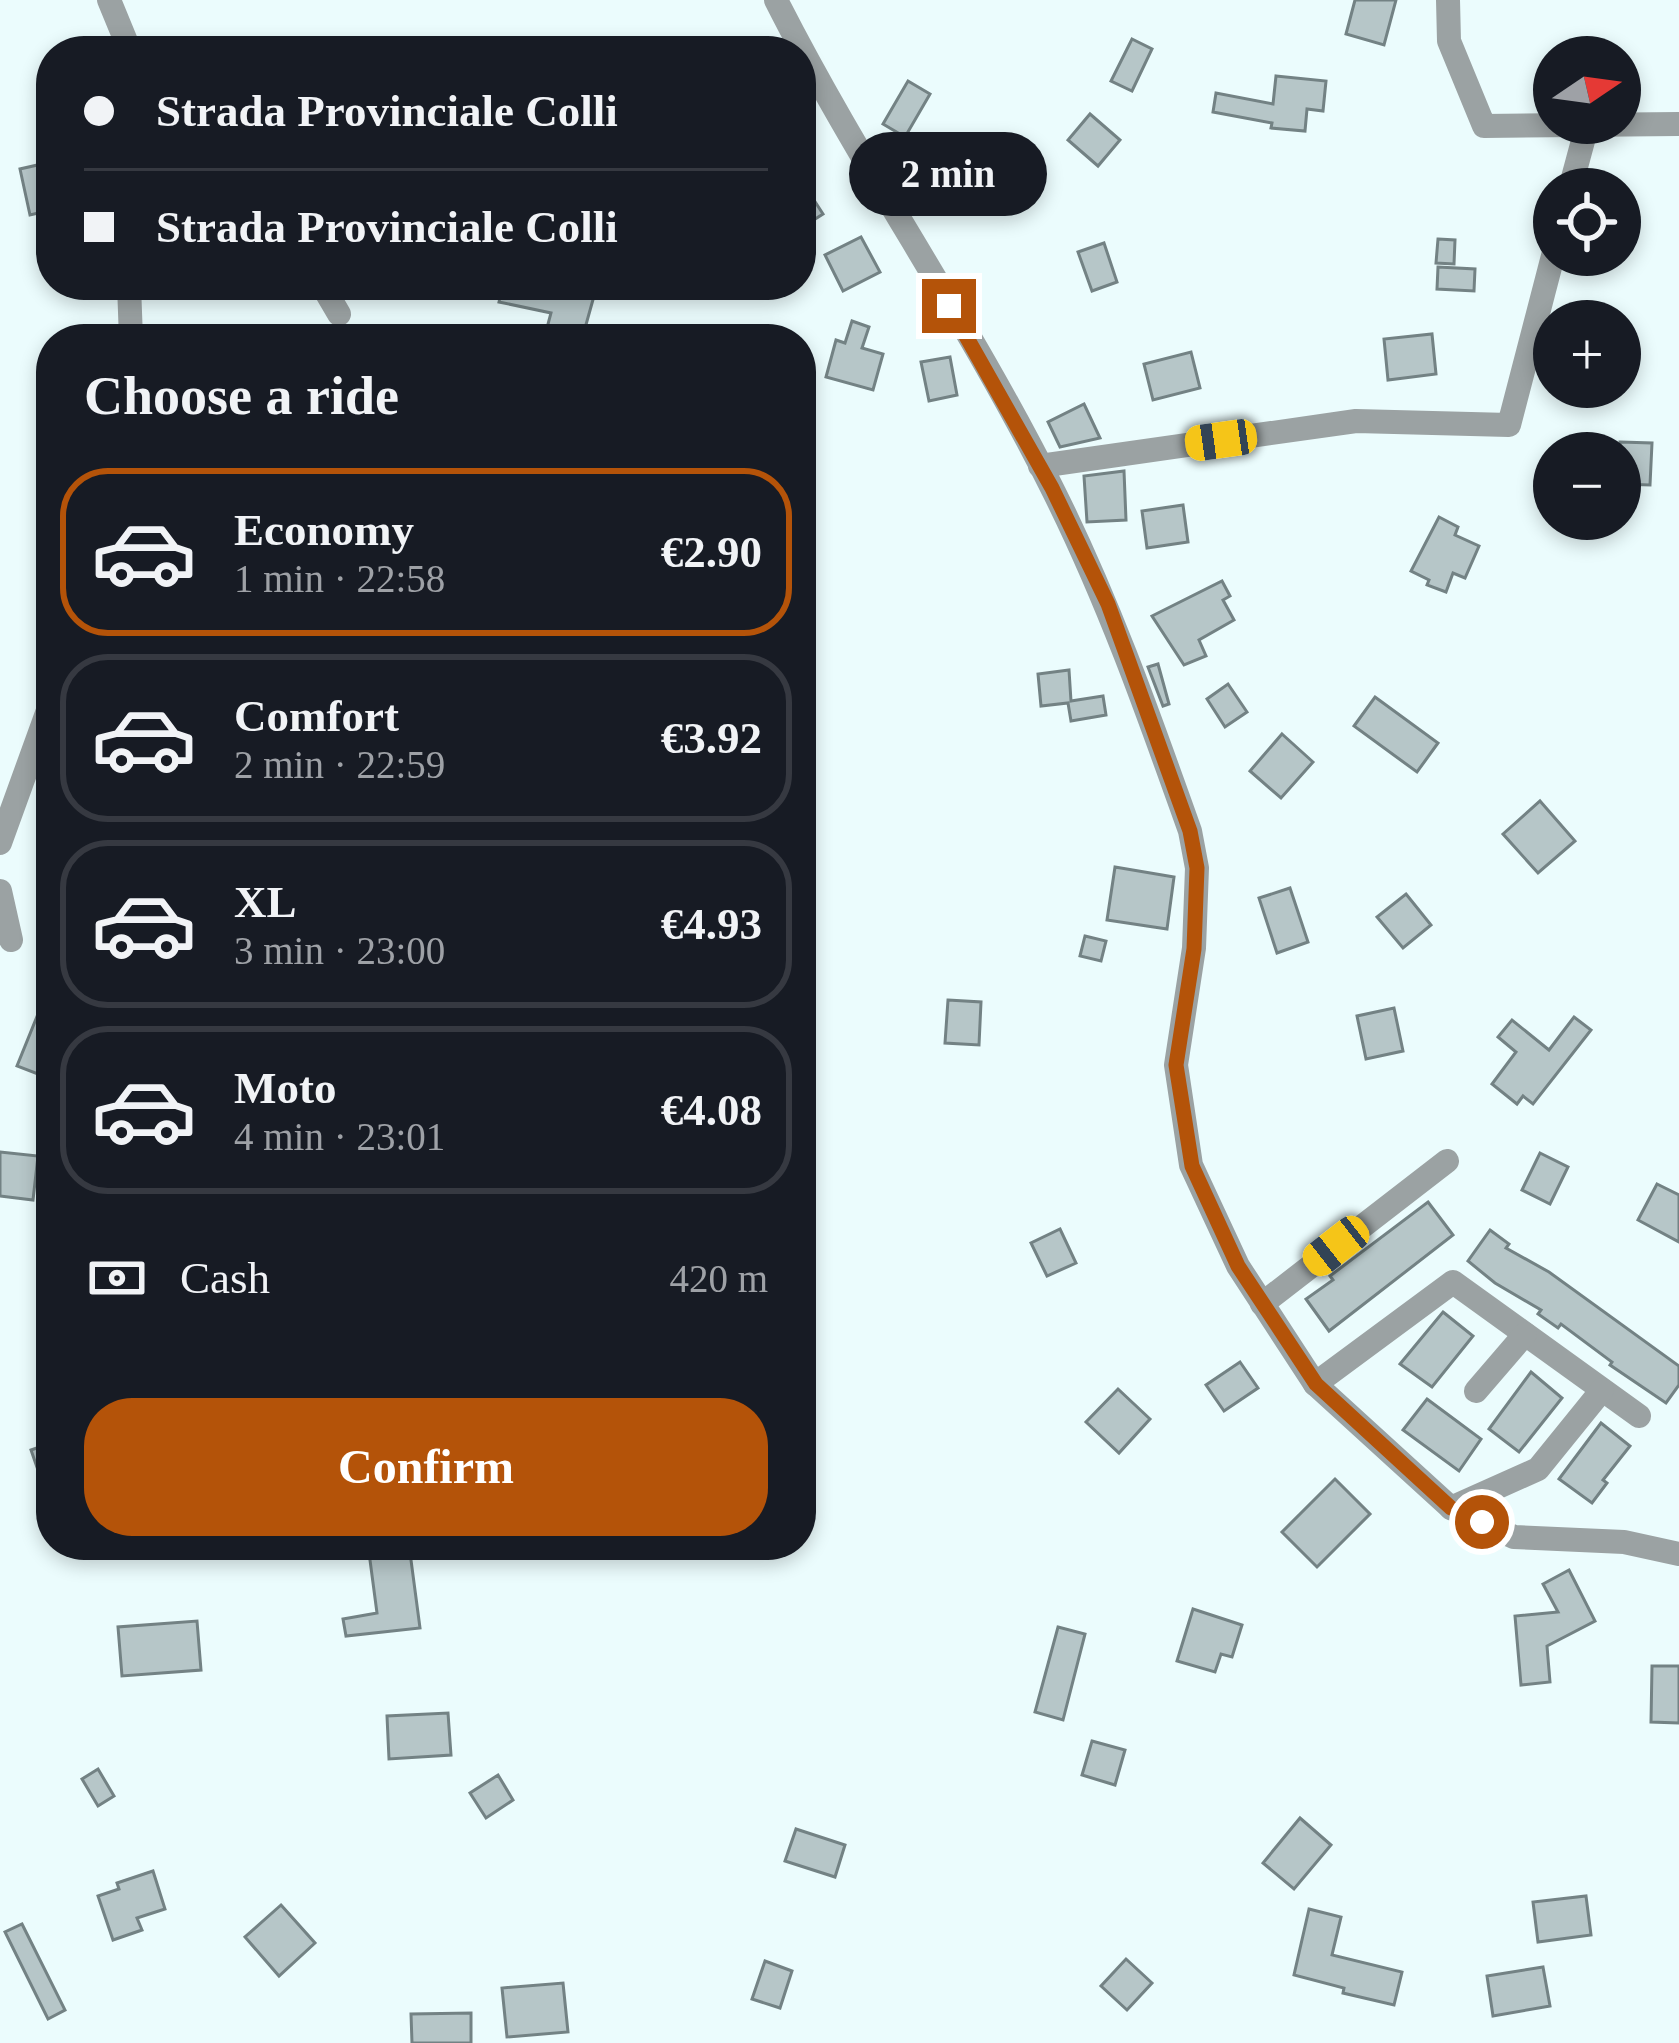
<!DOCTYPE html>
<meta charset="utf-8">
<style>
:root{--surface:#171b24;--page:#242831;--text:#f1f3f6;--muted:#9ea1a6;--line:#363941;--accent:#b45309}
body{margin:0;font-family:"Times New Roman",serif;background:var(--page);color:var(--text);height:100vh;display:flex;flex-direction:column;font-size:45px;white-space:nowrap}
*{box-sizing:border-box;margin:0}
p{font-size:39px;color:var(--muted)}
.icon{flex:none;width:66px;height:66px;fill:none;stroke:currentColor;stroke-width:2;stroke-linecap:round;stroke-linejoin:round}
.map{position:relative;flex:1;overflow:hidden}
.details{position:absolute;left:36px;top:324px;width:780px;height:1236px;display:flex;flex-direction:column;background:var(--surface);border-radius:48px;box-shadow:0 6px 18px #0003}
.details>*{flex:none}
.guide{position:absolute;left:36px;top:36px;width:780px;height:264px;border-radius:48px;box-shadow:0 6px 18px #0003;display:grid;align-content:center;height:264px;padding:0 48px;background:var(--surface)}
.needle{width:78px;rotate:77deg}
.fabs{position:absolute;left:1533px;top:36px;display:grid;gap:24px}
.fabs a{display:grid;place-items:center;width:108px;height:108px;border-radius:50%;background:var(--surface);box-shadow:0 6px 18px #0003;font-size:60px}
.end{position:absolute;width:54px;height:54px;margin:-27px;border:15px solid #b45309;background:#fff;box-shadow:0 0 0 6px #fff}
.from{border-radius:50%}
.bubble{position:absolute;height:84px;border-radius:42px;background:var(--surface);box-shadow:0 6px 18px #0003;font-size:39px;font-weight:700;line-height:84px;text-align:center}
.car{position:absolute;width:36px;height:72px;margin:-36px -18px;border-radius:15px;box-shadow:0 0 9px 3px #0007;background:linear-gradient(#f5c518 24%,#345 0 40%,#f5c518 0 76%,#345 0 86%,#f5c518 0)}
.guide b{display:flex;align-items:center;gap:42px;height:114px;font-size:45px}
.guide b+b{border-top:3px solid var(--line)}
.guide i{width:30px;height:30px;background:var(--text)}
ul{padding:0;list-style:none}
li{display:flex;align-items:center;gap:36px;height:168px;margin:0 24px 18px;padding:0 24px;border:6px solid var(--line);border-radius:48px}
li div{flex:1}
li b{display:block;font-size:45px}
li em{font-style:normal;font-weight:700}
li.active{border-color:var(--accent)}
li>.icon{width:108px;height:108px;stroke-width:1.5}
h2{padding:0 48px;font-size:54px;line-height:144px}
.pay{display:flex;align-items:center;gap:30px;height:132px;padding:0 48px;font-size:45px}
.pay p{margin-inline-start:auto}
.action{display:flex;gap:24px;margin-top:auto;padding:24px 48px}
.action a{flex:1;height:138px;border-radius:48px;background:var(--accent);color:#fff;font-size:48px;font-weight:700;line-height:138px;text-align:center}
.map>svg:first-child{display:block}
.building{fill:#b6c6c8;stroke:#738284;stroke-width:3}
.lines{fill:none;stroke-linecap:round;stroke-linejoin:round}
.minor{stroke:#9ba2a3;stroke-width:24}
.route{stroke:#b45309;stroke-width:15}
</style>
<div class="map">
<svg width="1679" height="2043" viewBox="0 0 1679 2043">
<rect width="100%" height="100%" fill="#ebfcfd"/>
<g class="building">
<polygon points="1355,0 1396,0 1384,45 1346,34"/>
<polygon points="1132,39 1152,49 1132,91 1111,81"/>
<polygon points="1276,76 1326,81 1323,111 1307,109 1305,131 1271,128 1272,123 1213,112 1216,93 1273,104"/>
<polygon points="908,81 930,94 905,137 883,124"/>
<polygon points="1090,114 1120,140 1098,166 1068,140"/>
<polygon points="989,155 1005,167 975,204 959,192"/>
<polygon points="51,162 51,210 30,215 20,169"/>
<polygon points="801,180 823,214 801,228"/>
<polygon points="861,237 880,272 843,291 825,255"/>
<polygon points="1438,239 1455,240 1454,264 1436,263"/>
<polygon points="1104,243 1117,282 1092,291 1078,252"/>
<polygon points="1438,267 1475,269 1474,291 1437,289"/>
<polygon points="503,285 554,285 594,296 582,339 544,339 551,313 499,302"/>
<polygon points="852,321 869,327 862,348 883,354 873,390 826,377 836,340 845,343"/>
<polygon points="1432,334 1436,374 1388,380 1384,339"/>
<polygon points="1191,352 1200,388 1153,400 1144,364"/>
<polygon points="950,357 957,395 929,401 921,362"/>
<polygon points="1084,404 1100,438 1060,447 1048,422"/>
<polygon points="1620,442 1652,443 1650,485 1620,484"/>
<polygon points="1124,471 1126,520 1087,522 1084,476"/>
<polygon points="1183,505 1188,542 1147,548 1142,511"/>
<polygon points="1439,517 1458,527 1455,535 1479,546 1465,578 1453,573 1446,592 1427,585 1429,580 1411,571"/>
<polygon points="1222,581 1230,596 1223,600 1234,620 1199,640 1206,656 1184,665 1152,616"/>
<polygon points="1158,664 1169,704 1163,706 1148,667"/>
<polygon points="1069,670 1071,701 1103,696 1106,715 1071,721 1068,703 1041,706 1038,674"/>
<polygon points="1228,684 1247,712 1225,727 1207,699"/>
<polygon points="1375,697 1438,743 1417,772 1354,726"/>
<polygon points="1282,734 1313,762 1281,798 1250,771"/>
<polygon points="1540,801 1575,841 1538,873 1503,834"/>
<polygon points="1115,867 1174,877 1167,929 1107,920"/>
<polygon points="1290,888 1308,942 1277,953 1259,898"/>
<polygon points="1406,894 1431,925 1403,948 1377,917"/>
<polygon points="1085,936 1106,941 1101,961 1080,956"/>
<polygon points="948,1000 981,1002 979,1045 945,1043"/>
<polygon points="1394,1008 1403,1051 1366,1059 1357,1016"/>
<polygon points="38,1014 51,1019 51,1079 17,1066"/>
<polygon points="1574,1017 1591,1030 1533,1104 1523,1096 1517,1104 1492,1084 1516,1052 1498,1037 1512,1020 1549,1050"/>
<polygon points="0,1152 38,1156 33,1200 0,1196"/>
<polygon points="1540,1153 1568,1167 1550,1204 1522,1190"/>
<polygon points="1657,1184 1679,1195 1679,1242 1638,1220"/>
<polygon points="1428,1202 1453,1235 1329,1331 1306,1299 1333,1280 1330,1276"/>
<polygon points="1060,1229 1076,1263 1047,1276 1031,1243"/>
<polygon points="1490,1230 1509,1244 1506,1248 1549,1272 1679,1366 1679,1385 1666,1403 1610,1365 1612,1362 1561,1324 1558,1328 1538,1314 1541,1310 1495,1283 1468,1261"/>
<polygon points="1443,1312 1473,1336 1432,1387 1400,1364"/>
<polygon points="1240,1362 1258,1388 1224,1411 1206,1385"/>
<polygon points="1531,1372 1562,1398 1519,1452 1489,1429"/>
<polygon points="1118,1389 1150,1419 1119,1453 1086,1422"/>
<polygon points="1427,1399 1481,1439 1459,1471 1403,1430"/>
<polygon points="1601,1423 1630,1446 1603,1480 1607,1483 1592,1503 1559,1479"/>
<polygon points="51,1443 51,1499 48,1499 31,1450"/>
<polygon points="1335,1479 1370,1514 1317,1567 1282,1532"/>
<polygon points="368,1545 409,1545 420,1628 346,1636 343,1619 377,1613"/>
<polygon points="1569,1570 1595,1621 1547,1646 1550,1682 1521,1685 1515,1616 1558,1612 1543,1584"/>
<polygon points="1193,1609 1242,1625 1232,1657 1221,1654 1215,1672 1177,1661"/>
<polygon points="197,1621 201,1670 122,1676 118,1627"/>
<polygon points="1058,1627 1085,1634 1063,1720 1035,1712"/>
<polygon points="1652,1666 1679,1666 1679,1723 1651,1722"/>
<polygon points="448,1713 451,1755 389,1759 387,1716"/>
<polygon points="1092,1741 1125,1750 1115,1785 1082,1775"/>
<polygon points="98,1769 114,1796 98,1806 82,1779"/>
<polygon points="498,1775 513,1800 486,1818 470,1793"/>
<polygon points="1300,1818 1331,1845 1294,1889 1263,1863"/>
<polygon points="796,1829 845,1845 835,1877 785,1861"/>
<polygon points="153,1871 165,1909 137,1918 142,1930 113,1940 98,1896 119,1889 117,1883"/>
<polygon points="1586,1896 1591,1935 1538,1942 1533,1902"/>
<polygon points="281,1905 315,1943 279,1976 245,1937"/>
<polygon points="1309,1909 1341,1917 1332,1955 1402,1972 1394,2005 1343,1993 1344,1988 1294,1975"/>
<polygon points="22,1924 65,2010 48,2019 5,1932"/>
<polygon points="1126,1959 1152,1983 1127,2010 1101,1986"/>
<polygon points="765,1961 792,1971 780,2008 752,1999"/>
<polygon points="1543,1967 1550,2006 1493,2016 1487,1976"/>
<polygon points="563,1983 568,2032 507,2037 502,1988"/>
<polygon points="471,2013 471,2043 412,2043 411,2014"/>
</g>
<g class="lines">
<g class="minor">
<polyline points="109,0 130,51"/>
<path d="M776 0C861 168 971 324 1054 492 1109 602 1149 716 1190 831L1197 868 1194 948 1176 1065 1191 1165 1238 1266 1315 1384 1451 1508 1514 1537 1624 1542 1679 1554"/>
<polyline points="1448,0 1449,41 1484,126 1679,124"/>
<polyline points="1570,189 1587,126"/>
<polyline points="129,285 131,339"/>
<polyline points="322,285 339,314"/>
<polyline points="1040,466 1356,421 1509,425 1554,252"/>
<polyline points="0,843 51,702"/>
<polyline points="0,891 11,940"/>
<polyline points="1262,1304 1447,1161"/>
<polyline points="1315,1384 1453,1282 1639,1416"/>
<polyline points="1476,1391 1525,1334"/>
<polyline points="1451,1508 1538,1469 1602,1390"/>
</g>
</g>
<g class="lines">
<polyline class="route" points="949,306 1052,488 1108,604 1190,831 1197,868 1194,949 1176,1065 1192,1166 1238,1266 1316,1384 1451,1508 1482,1522"/>
</g>
</svg>
<div class="fabs">
<a><svg class="needle" viewBox="-14 -14 28 28"><path d="M0-13l5 13h-10z" fill="#e53935"/><path d="M0 13l5-13h-10z" fill="#9ea1a6"/></svg></a>
<a><svg class="icon" aria-label="locate" viewBox="0 0 24 24"><circle cx="12" cy="12" r="6"/><path d="M12 2v4M12 18v4M2 12h4M18 12h4"/></svg></a>
<a>+</a>
<a>−</a>
</div>
<i class="end from" style="left:1482px;top:1522px"></i>
<i class="end" style="left:949px;top:306px"></i>
<div class="bubble" style="left:849px;top:132px;width:198px">2 min</div>
<i class="car" style="left:1221px;top:440px;rotate:262deg"></i>
<i class="car" style="left:1336px;top:1246px;rotate:232deg"></i>
<div class="guide">
<b><i class="from"></i>Strada Provinciale Colli</b>
<b><i></i>Strada Provinciale Colli</b>
</div>
<section class="details">
<h2>Choose a ride</h2>
<ul>
<li class="active"><svg class="icon" aria-label="car" viewBox="0 0 24 24"><path d="M5 17H2v-5l4-1 3-4h7l3 4 3 1v5h-3M9 17h6M6 11h13"/><circle cx="7" cy="17" r="2"/><circle cx="17" cy="17" r="2"/></svg><div><b>Economy</b><p>1 min · 22:58</p></div><em>€2.90</em></li>
<li><svg class="icon" aria-label="car" viewBox="0 0 24 24"><path d="M5 17H2v-5l4-1 3-4h7l3 4 3 1v5h-3M9 17h6M6 11h13"/><circle cx="7" cy="17" r="2"/><circle cx="17" cy="17" r="2"/></svg><div><b>Comfort</b><p>2 min · 22:59</p></div><em>€3.92</em></li>
<li><svg class="icon" aria-label="car" viewBox="0 0 24 24"><path d="M5 17H2v-5l4-1 3-4h7l3 4 3 1v5h-3M9 17h6M6 11h13"/><circle cx="7" cy="17" r="2"/><circle cx="17" cy="17" r="2"/></svg><div><b>XL</b><p>3 min · 23:00</p></div><em>€4.93</em></li>
<li><svg class="icon" aria-label="car" viewBox="0 0 24 24"><path d="M5 17H2v-5l4-1 3-4h7l3 4 3 1v5h-3M9 17h6M6 11h13"/><circle cx="7" cy="17" r="2"/><circle cx="17" cy="17" r="2"/></svg><div><b>Moto</b><p>4 min · 23:01</p></div><em>€4.08</em></li>
</ul>
<div class="pay"><svg class="icon" aria-label="cash" viewBox="0 0 24 24"><path d="M3 7h18v10H3z"/><circle cx="12" cy="12" r="2"/></svg>Cash<p>420 m</p></div>
<div class="action"><a>Confirm</a></div>
</section>
</div>
